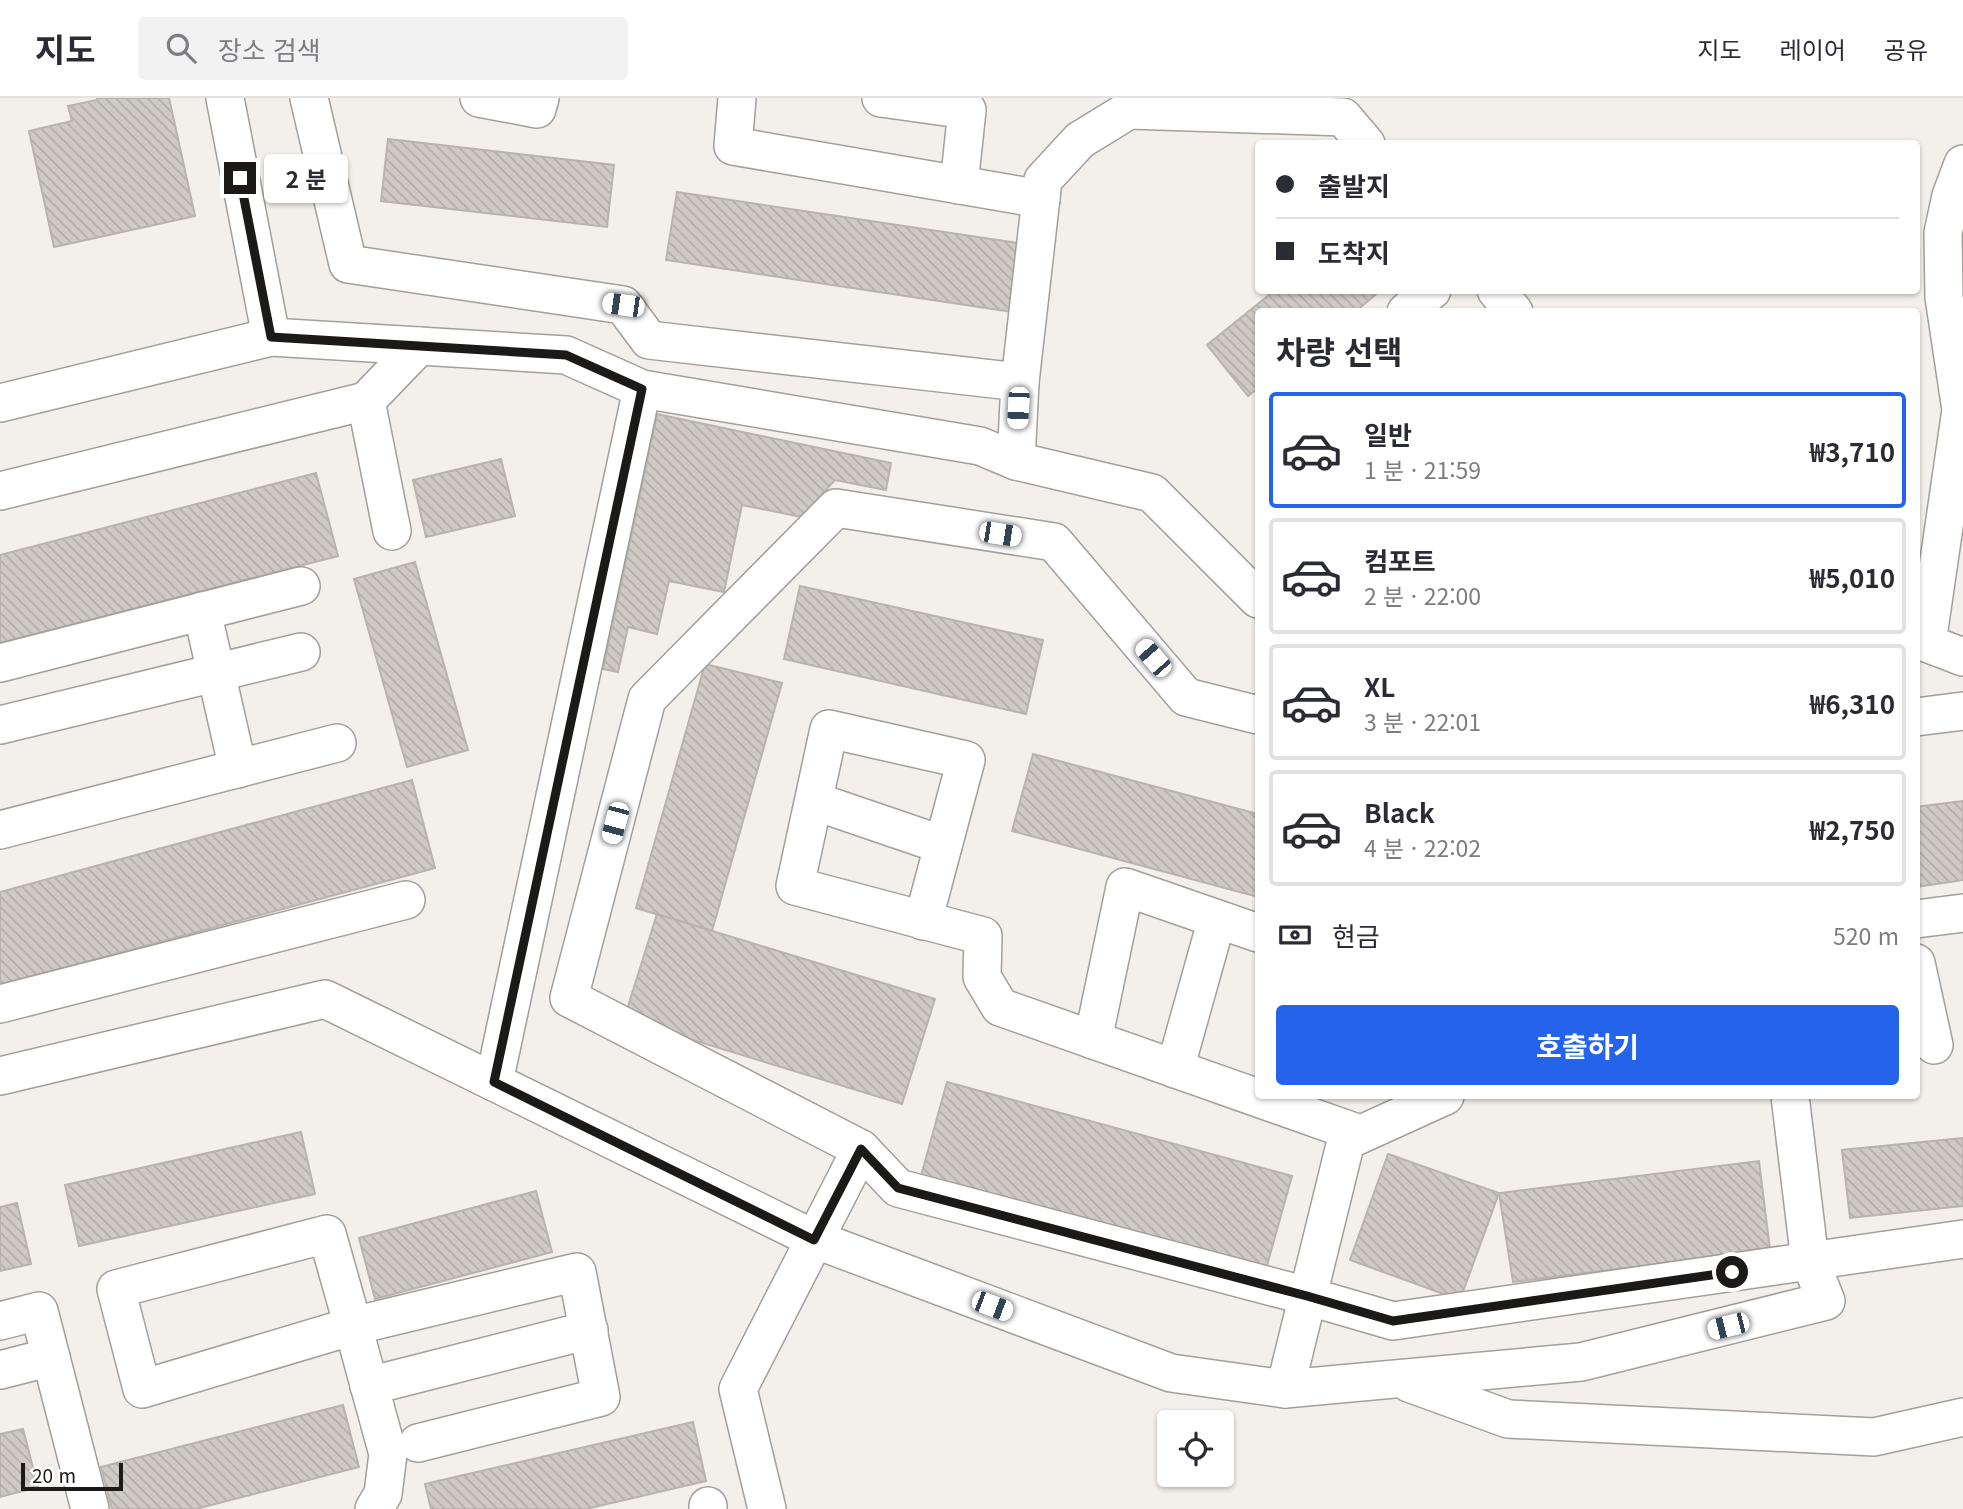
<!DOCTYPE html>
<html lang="ko">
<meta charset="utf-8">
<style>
:root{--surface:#fff;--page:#f2f2f3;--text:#2b2b33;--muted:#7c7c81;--line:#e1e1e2;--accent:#2563eb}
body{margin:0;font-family:Georgia,"Noto Sans KR",serif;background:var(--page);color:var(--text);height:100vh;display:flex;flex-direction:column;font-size:26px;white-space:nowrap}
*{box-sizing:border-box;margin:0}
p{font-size:23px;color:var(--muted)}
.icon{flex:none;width:38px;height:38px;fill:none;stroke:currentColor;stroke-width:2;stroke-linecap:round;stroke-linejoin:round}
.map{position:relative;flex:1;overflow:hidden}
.drawer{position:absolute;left:1255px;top:210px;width:665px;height:791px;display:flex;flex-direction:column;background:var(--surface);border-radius:7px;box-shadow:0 2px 5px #0004}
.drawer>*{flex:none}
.guide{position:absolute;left:1255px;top:42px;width:665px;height:154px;border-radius:7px;box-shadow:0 2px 5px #0004;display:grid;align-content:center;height:154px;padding:0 21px;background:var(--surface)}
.buttons{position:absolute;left:1157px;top:1312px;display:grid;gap:14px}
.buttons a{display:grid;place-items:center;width:77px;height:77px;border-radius:7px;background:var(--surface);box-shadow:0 2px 5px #0004;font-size:35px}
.scale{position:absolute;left:21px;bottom:18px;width:102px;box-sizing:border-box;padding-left:7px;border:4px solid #1b1a18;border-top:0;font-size:19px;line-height:24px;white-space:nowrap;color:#1b1a18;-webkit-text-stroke:5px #fff;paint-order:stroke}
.end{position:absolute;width:32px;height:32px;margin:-16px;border:9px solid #1b1a18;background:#fff;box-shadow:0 0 0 4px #fff}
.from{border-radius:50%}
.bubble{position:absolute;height:49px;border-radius:7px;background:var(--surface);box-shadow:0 2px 5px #0004;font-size:23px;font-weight:700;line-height:49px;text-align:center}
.car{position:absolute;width:21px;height:42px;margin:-21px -10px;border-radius:9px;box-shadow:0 0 5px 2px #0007;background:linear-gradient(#fff 24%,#345 0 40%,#fff 0 76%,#345 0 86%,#fff 0)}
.guide b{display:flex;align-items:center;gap:24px;height:66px;font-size:26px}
.guide b+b{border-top:2px solid var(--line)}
.guide i{width:18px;height:18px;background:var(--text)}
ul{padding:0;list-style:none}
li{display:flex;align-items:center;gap:21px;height:116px;margin:0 14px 10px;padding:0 7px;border:4px solid var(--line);border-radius:7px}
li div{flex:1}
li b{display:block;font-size:26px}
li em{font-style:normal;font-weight:700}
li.active{border-color:var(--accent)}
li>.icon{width:63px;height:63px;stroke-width:1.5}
h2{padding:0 21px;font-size:32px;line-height:84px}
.pay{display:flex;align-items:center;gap:18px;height:77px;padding:0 21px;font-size:26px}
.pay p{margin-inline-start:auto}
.primary-button{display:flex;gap:14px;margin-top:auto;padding:14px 21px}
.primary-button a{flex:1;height:80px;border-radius:7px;background:var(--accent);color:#fff;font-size:28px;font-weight:700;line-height:80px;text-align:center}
header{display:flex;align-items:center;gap:42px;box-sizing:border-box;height:98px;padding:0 35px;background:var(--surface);border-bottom:2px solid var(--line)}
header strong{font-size:33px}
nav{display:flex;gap:38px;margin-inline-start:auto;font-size:24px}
.search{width:490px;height:63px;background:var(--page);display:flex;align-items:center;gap:18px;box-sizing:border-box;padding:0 24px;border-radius:7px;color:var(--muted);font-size:26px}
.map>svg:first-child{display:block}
.building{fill:url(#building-back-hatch);stroke:#b8b3af;stroke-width:2}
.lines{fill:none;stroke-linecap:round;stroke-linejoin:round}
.minor-casing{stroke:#a39f9a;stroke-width:40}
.minor{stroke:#fff;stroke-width:37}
.route{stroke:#1b1a18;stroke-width:9}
</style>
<header>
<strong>지도</strong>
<div class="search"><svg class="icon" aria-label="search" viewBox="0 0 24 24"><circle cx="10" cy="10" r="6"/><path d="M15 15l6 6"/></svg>장소 검색</div>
<nav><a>지도</a><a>레이어</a><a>공유</a></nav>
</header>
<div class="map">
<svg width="1963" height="1411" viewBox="0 0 1963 1411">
<defs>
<pattern id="building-back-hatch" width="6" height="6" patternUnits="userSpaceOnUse" patternTransform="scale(1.75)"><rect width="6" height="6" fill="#cfcac5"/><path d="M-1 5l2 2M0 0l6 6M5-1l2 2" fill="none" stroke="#b1ada8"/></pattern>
</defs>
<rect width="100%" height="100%" fill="#f3efea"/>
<g class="building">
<polygon points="97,0 169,0 195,118 54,149 29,33 72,23 68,8 97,2"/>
<polygon points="388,41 614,67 607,129 381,103"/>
<polygon points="677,94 1024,146 1013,214 666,162"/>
<polygon points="1275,192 1381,192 1355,214 1258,214 1258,290 1248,298 1207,247"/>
<polygon points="657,316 891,365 886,392 835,382 801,419 742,407 724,494 669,483 657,536 628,529 618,574 603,571"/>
<polygon points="501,361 515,418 426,439 413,382"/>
<polygon points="316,375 338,458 0,545 0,457"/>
<polygon points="415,464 468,652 407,669 354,481"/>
<polygon points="800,488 1043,542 1026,616 784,561"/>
<polygon points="705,566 782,585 712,833 636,810"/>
<polygon points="1033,656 1258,716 1258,799 1012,733"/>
<polygon points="412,682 435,770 0,887 0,794"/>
<polygon points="1963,703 1963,782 1916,789 1916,709"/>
<polygon points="657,816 935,901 902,1006 624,921"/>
<polygon points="947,984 1292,1078 1266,1171 921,1078"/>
<polygon points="301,1034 315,1096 79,1148 65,1087"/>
<polygon points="1963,1040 1963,1108 1850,1120 1842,1052"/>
<polygon points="1388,1056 1499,1095 1460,1202 1350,1162"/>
<polygon points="1759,1063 1770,1152 1513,1184 1499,1095"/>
<polygon points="536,1093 552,1154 375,1201 359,1140"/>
<polygon points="17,1105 31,1166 0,1173 0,1109"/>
<polygon points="343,1307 359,1369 196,1411 112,1411 101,1369"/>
<polygon points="693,1324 706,1383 586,1411 431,1411 425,1386"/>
<polygon points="23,1331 38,1389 0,1399 0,1336"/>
</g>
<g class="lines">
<g class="minor-casing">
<g id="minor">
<polyline points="225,0 271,239"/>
<polyline points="309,0 348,166 623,207 649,242 1020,284"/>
<polyline points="479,0 537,11 540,0"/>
<polyline points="737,0 733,48 1041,101"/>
<polyline points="881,0 967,12 959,87"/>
<polyline points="1496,192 1514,214"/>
<polyline points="1406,214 1432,192"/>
<polyline points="0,305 271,239 566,257 642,291 980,348 1016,363 1152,395 1258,501"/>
<polyline points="1016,363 1020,284 1043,82 1080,42 1129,12 1343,19 1366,46"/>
<polyline points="0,393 366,303"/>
<polyline points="392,433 366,303 419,248"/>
<polyline points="202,513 238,671"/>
<polyline points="1916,541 1963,559"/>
<polyline points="1927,545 1961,312 1944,199 1943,135 1951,98 1963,66"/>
<polyline points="0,565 301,488"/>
<polyline points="1258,617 1186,599 1054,444 836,410 647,601 569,900 861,1051 898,1090 1307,1198 1393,1223 1963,1141"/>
<polyline points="1916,619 1963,613"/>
<polyline points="0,627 301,554"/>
<polyline points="814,703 943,747"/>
<polyline points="0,732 337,645"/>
<polyline points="1916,821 1963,815"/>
<polyline points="923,823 966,662 829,631 795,788 983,838 982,879 1000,909 1360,1036"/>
<polyline points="1916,865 1934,947"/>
<polyline points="0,906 406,802"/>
<polyline points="1093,942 1125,789 1258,835"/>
<polyline points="1175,971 1217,821"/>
<polyline points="0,978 325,901 814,1141 1171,1275 1285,1291 1581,1264 1826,1203 1810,1163 1790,998"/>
<polyline points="494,984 642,291"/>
<polygon points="327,1136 353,1228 142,1291 116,1191"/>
<polyline points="0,1223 39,1213 90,1411"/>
<polyline points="0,1272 51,1259"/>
<polyline points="1409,1285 1508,1321 1874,1339 1963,1319"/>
<polyline points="369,1288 589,1232"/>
<polyline points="1285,1291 1346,1043 1445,998"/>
<polyline points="708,1408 708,1411"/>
<polyline points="374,1411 383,1396 388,1356 353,1228 577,1174 601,1299 418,1345"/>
<polyline points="767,1411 738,1291 861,1051"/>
</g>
</g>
<use href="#minor" class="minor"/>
</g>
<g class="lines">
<polyline class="route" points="240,80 271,239 566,257 642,291 494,984 814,1142 861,1051 898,1090 1307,1198 1393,1223 1732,1174"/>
</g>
</svg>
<div class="buttons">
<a><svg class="icon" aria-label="locate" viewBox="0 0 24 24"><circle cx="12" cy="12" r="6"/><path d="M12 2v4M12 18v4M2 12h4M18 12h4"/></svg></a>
</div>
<div class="scale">20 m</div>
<i class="end from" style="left:1732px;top:1174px"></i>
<i class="end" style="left:240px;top:80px"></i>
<div class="bubble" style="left:264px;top:56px;width:84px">2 분</div>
<i class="car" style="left:623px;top:207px;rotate:278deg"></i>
<i class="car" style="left:1018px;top:310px;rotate:183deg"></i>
<i class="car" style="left:1000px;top:436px;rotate:99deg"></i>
<i class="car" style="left:1153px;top:560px;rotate:319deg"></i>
<i class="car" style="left:615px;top:725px;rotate:195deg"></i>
<i class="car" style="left:992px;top:1208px;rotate:111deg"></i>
<i class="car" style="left:1728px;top:1228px;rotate:256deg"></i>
<div class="guide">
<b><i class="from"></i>출발지</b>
<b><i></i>도착지</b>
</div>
<section class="drawer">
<h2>차량 선택</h2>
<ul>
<li class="active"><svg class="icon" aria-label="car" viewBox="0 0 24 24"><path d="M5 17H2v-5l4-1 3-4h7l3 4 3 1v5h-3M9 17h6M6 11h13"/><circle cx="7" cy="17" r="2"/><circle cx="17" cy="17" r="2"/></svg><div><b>일반</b><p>1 분 · 21:59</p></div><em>₩3,710</em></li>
<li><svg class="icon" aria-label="car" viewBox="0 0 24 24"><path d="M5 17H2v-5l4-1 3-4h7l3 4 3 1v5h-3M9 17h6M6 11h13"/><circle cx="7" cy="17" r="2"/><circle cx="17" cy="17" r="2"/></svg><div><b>컴포트</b><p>2 분 · 22:00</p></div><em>₩5,010</em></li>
<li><svg class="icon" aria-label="car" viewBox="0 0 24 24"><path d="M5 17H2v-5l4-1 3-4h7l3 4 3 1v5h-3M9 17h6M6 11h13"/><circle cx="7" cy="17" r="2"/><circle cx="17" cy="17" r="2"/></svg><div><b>XL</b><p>3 분 · 22:01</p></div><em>₩6,310</em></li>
<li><svg class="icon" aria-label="car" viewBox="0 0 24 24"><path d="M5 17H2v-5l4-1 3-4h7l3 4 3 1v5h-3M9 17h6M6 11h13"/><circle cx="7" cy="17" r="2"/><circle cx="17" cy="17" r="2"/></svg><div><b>Black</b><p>4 분 · 22:02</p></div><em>₩2,750</em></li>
</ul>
<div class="pay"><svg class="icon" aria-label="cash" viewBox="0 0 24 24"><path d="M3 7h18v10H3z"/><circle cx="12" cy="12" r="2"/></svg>현금<p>520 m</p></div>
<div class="primary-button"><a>호출하기</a></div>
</section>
</div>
